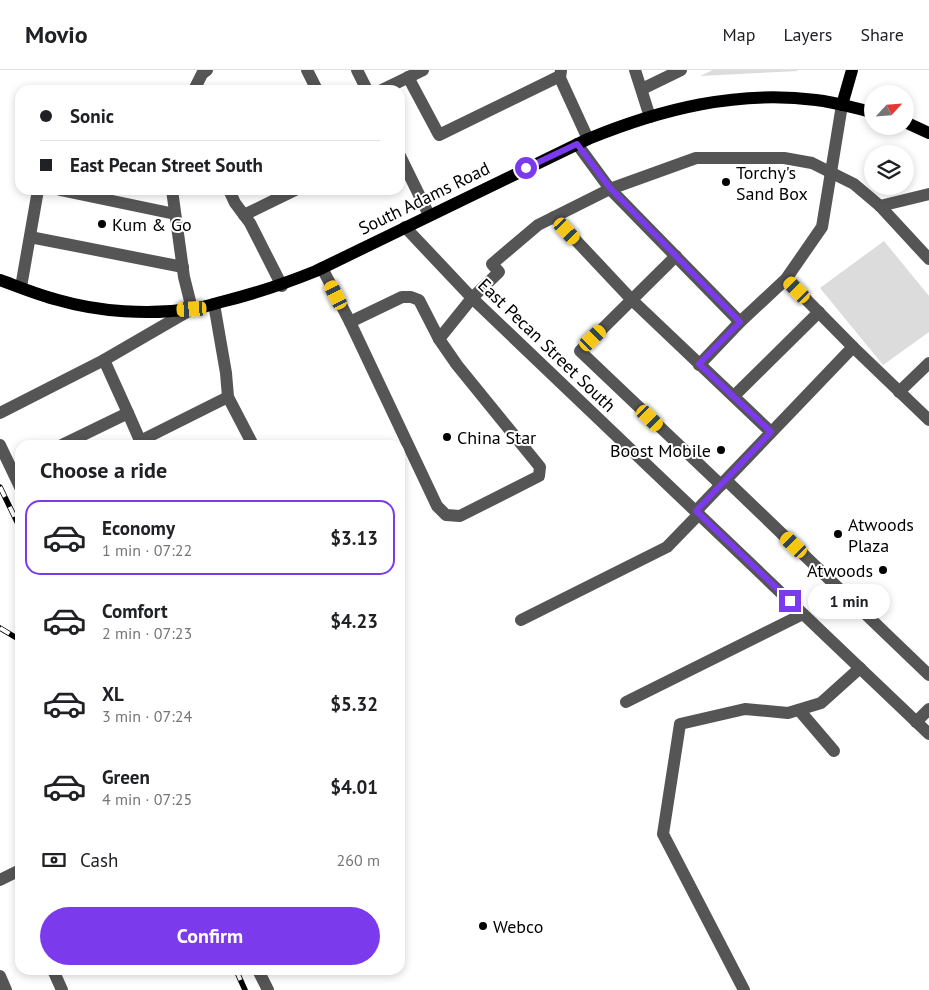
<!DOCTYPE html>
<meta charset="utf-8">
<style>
:root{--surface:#fff;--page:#f6f6f6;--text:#202124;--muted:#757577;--line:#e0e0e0;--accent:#7c3aed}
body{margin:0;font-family:"PT Sans",sans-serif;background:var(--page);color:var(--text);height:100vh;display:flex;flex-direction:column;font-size:19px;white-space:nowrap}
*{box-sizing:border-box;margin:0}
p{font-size:16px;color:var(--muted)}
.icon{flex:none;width:28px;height:28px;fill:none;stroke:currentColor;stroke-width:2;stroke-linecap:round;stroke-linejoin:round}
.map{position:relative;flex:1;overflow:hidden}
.details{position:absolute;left:15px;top:370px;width:390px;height:535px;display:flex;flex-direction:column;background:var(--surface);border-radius:15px;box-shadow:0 2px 8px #0003}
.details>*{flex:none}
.guide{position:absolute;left:15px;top:15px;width:390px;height:110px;border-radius:15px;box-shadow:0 2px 8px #0003;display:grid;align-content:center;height:110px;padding:0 25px;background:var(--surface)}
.needle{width:32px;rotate:64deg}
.controls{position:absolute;left:864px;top:15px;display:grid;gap:10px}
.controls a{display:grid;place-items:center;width:50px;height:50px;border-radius:50%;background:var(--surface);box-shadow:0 2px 8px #0003;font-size:25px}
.end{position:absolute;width:22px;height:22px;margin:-11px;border:6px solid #7c3aed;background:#fff;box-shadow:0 0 0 2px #fff}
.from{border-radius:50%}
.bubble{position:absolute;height:35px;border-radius:18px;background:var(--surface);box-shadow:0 2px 8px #0003;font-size:16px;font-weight:700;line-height:35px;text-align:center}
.car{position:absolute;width:15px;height:30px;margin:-15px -8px;border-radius:6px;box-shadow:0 0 4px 1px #0007;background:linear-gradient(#f5c518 24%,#345 0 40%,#f5c518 0 76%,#345 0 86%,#f5c518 0)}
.guide b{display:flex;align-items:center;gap:18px;height:48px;font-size:19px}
.guide b+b{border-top:1px solid var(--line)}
.guide i{width:12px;height:12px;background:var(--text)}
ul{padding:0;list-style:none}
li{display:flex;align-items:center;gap:15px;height:75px;margin:0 10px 8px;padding:0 15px;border:2px solid transparent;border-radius:15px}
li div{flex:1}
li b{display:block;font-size:19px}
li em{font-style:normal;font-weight:700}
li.active{border-color:var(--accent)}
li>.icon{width:45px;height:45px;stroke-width:1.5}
h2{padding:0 25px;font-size:22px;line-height:60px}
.pay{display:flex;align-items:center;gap:12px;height:55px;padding:0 25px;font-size:19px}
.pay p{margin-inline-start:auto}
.action{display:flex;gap:10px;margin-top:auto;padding:10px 25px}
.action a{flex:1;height:58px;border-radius:30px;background:var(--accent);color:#fff;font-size:20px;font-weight:700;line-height:58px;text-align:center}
header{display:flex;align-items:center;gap:30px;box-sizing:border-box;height:70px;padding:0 25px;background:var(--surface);border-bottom:1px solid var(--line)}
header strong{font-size:24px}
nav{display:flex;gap:28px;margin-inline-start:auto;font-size:18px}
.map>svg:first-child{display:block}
.green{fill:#dcdcdc}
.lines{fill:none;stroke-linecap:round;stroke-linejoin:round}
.minor{stroke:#555;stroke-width:12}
.major{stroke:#000;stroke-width:12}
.rail-casing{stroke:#000;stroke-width:5.5}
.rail{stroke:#fff;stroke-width:4;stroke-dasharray:11;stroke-linecap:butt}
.route{stroke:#7c3aed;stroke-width:6}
.poi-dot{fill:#000;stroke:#fff;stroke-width:2}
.labels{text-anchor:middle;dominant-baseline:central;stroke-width:4;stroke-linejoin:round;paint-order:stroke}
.poi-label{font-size:18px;fill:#000;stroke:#fff;text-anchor:start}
.street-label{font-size:18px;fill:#000;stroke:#fff}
</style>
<header>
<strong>Movio</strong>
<nav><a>Map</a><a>Layers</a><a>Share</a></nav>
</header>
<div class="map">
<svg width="929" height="920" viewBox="0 0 929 920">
<rect width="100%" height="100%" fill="#fff"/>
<g class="green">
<polygon points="713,0 797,0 798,1 700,6"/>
<polygon points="884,171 929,226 929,262 883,295 820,218"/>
</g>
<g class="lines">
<g class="minor">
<polyline points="307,0 317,20"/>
<polyline points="357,0 367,20"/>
<polyline points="561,0 560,8 588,69"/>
<polyline points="635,0 650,47"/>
<polyline points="408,7 439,65 560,6"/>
<polyline points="642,19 681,0"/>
<polyline points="194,20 202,4 207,0"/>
<polyline points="382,20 423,0"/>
<polyline points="577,74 610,119 740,252"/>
<polyline points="400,86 429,145"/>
<polyline points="60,120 175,144"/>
<polyline points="229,120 235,133 250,153 282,216"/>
<polyline points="880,136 929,124"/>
<polyline points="244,145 295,120"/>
<polyline points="554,147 632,230 771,362"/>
<polyline points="405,157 472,228 929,664"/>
<polyline points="30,167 183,197"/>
<polyline points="676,186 580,281 721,415"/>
<polyline points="322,198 350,252 437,436 446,445 460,446 539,406 540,397 457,295 439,269 472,228 499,202 492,194 538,155 610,119 696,88 784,88 812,93 854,114 880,136 929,189"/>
<polyline points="21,217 38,120"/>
<polyline points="214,234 226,303 228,327 253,375"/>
<polyline points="350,252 402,227 411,227 419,230 439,269"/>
<polyline points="853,277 929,350"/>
<polyline points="699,295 740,252 786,209 822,157 842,35"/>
<polyline points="899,322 929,293"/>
<polyline points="734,326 819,242"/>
<polyline points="0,343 104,290 192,239 184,207 172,120"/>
<polyline points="128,343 142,375"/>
<polyline points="140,371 228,327"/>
<polyline points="0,375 20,417"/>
<polyline points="62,375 128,343 104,290"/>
<polyline points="726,410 929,605"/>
<polyline points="696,441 853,277 786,209"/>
<polyline points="521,550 667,477 699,444"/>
<polyline points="626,632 803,544"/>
<polyline points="799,640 834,681"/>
<polyline points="916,652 929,639"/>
<polyline points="0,810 20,800"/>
<polyline points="53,900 62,920"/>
<polyline points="258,900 268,920"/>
<polyline points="0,906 6,920"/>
<polyline points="744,920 663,764 680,654 745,639 788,643 821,633 860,598"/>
</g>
<g class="major">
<polyline points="842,35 852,0"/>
<polyline points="905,52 929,63"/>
<path d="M0 210C19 217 38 225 58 230 99 242 149 245 191 239 201 238 211 235 221 232 254 224 284 214 316 201L588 69C661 39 737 20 816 30 835 32 854 38 872 42"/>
</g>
<g class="rail-casing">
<g id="rail">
<polyline points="0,417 20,458"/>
<polyline points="0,558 20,570"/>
<polyline points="236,900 245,920"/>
</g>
</g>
<use href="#rail" class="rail"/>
</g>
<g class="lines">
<polyline class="route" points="526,98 577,74 610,118 740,252 699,294 771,362 696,441 790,531"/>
</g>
<g class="poi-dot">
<circle cx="726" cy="112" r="5"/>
<circle cx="102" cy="154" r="5"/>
<circle cx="447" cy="367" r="5"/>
<circle cx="721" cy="380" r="5"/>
<circle cx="838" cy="464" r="5"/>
<circle cx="883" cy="500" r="5"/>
<circle cx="483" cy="856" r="5"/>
</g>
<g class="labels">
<g class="poi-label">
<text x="736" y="102">Torchy's<tspan x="736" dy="21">Sand Box</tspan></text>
<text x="112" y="154">Kum &amp; Go</text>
<text x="457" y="367">China Star</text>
<text x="711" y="380" text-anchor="end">Boost Mobile</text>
<text x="848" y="454">Atwoods<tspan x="848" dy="21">Plaza</tspan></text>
<text x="873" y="500" text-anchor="end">Atwoods</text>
<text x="493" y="856">Webco</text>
</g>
<g class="street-label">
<text transform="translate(424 128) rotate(-26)">South Adams Road</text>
<text transform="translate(547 275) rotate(44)">East Pecan Street South</text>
</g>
</g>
</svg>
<div class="controls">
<a><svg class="needle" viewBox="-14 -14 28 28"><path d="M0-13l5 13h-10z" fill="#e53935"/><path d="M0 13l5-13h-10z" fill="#757577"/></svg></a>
<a><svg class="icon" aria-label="layers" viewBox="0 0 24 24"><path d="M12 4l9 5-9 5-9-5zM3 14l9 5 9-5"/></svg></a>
</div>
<i class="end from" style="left:526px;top:98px"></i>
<i class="end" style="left:790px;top:531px"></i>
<div class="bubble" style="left:808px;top:514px;width:82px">1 min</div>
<i class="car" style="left:567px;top:161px;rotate:137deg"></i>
<i class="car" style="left:797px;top:220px;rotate:316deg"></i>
<i class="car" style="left:336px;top:225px;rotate:333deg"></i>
<i class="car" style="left:192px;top:239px;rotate:267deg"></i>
<i class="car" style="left:593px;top:268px;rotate:46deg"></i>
<i class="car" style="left:650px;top:348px;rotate:134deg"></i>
<i class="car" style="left:794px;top:475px;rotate:314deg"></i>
<div class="guide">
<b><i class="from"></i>Sonic</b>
<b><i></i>East Pecan Street South</b>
</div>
<section class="details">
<h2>Choose a ride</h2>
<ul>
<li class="active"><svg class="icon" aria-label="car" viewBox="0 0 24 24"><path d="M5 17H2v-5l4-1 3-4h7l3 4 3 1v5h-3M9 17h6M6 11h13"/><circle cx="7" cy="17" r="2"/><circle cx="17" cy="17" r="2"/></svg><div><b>Economy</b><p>1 min · 07:22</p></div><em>$3.13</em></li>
<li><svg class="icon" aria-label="car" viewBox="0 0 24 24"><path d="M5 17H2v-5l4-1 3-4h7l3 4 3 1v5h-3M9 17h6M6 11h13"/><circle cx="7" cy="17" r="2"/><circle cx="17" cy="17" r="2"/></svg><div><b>Comfort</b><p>2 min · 07:23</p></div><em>$4.23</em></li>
<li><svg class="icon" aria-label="car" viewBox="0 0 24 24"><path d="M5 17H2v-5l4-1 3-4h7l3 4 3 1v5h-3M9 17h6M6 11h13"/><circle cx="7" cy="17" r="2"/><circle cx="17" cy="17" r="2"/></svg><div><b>XL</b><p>3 min · 07:24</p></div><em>$5.32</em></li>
<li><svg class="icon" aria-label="car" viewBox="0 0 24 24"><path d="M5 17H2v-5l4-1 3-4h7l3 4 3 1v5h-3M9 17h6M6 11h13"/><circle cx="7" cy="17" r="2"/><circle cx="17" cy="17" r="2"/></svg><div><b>Green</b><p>4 min · 07:25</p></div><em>$4.01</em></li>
</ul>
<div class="pay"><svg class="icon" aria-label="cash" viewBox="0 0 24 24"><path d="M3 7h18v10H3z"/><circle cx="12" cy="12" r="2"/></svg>Cash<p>260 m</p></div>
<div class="action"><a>Confirm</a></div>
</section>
</div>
